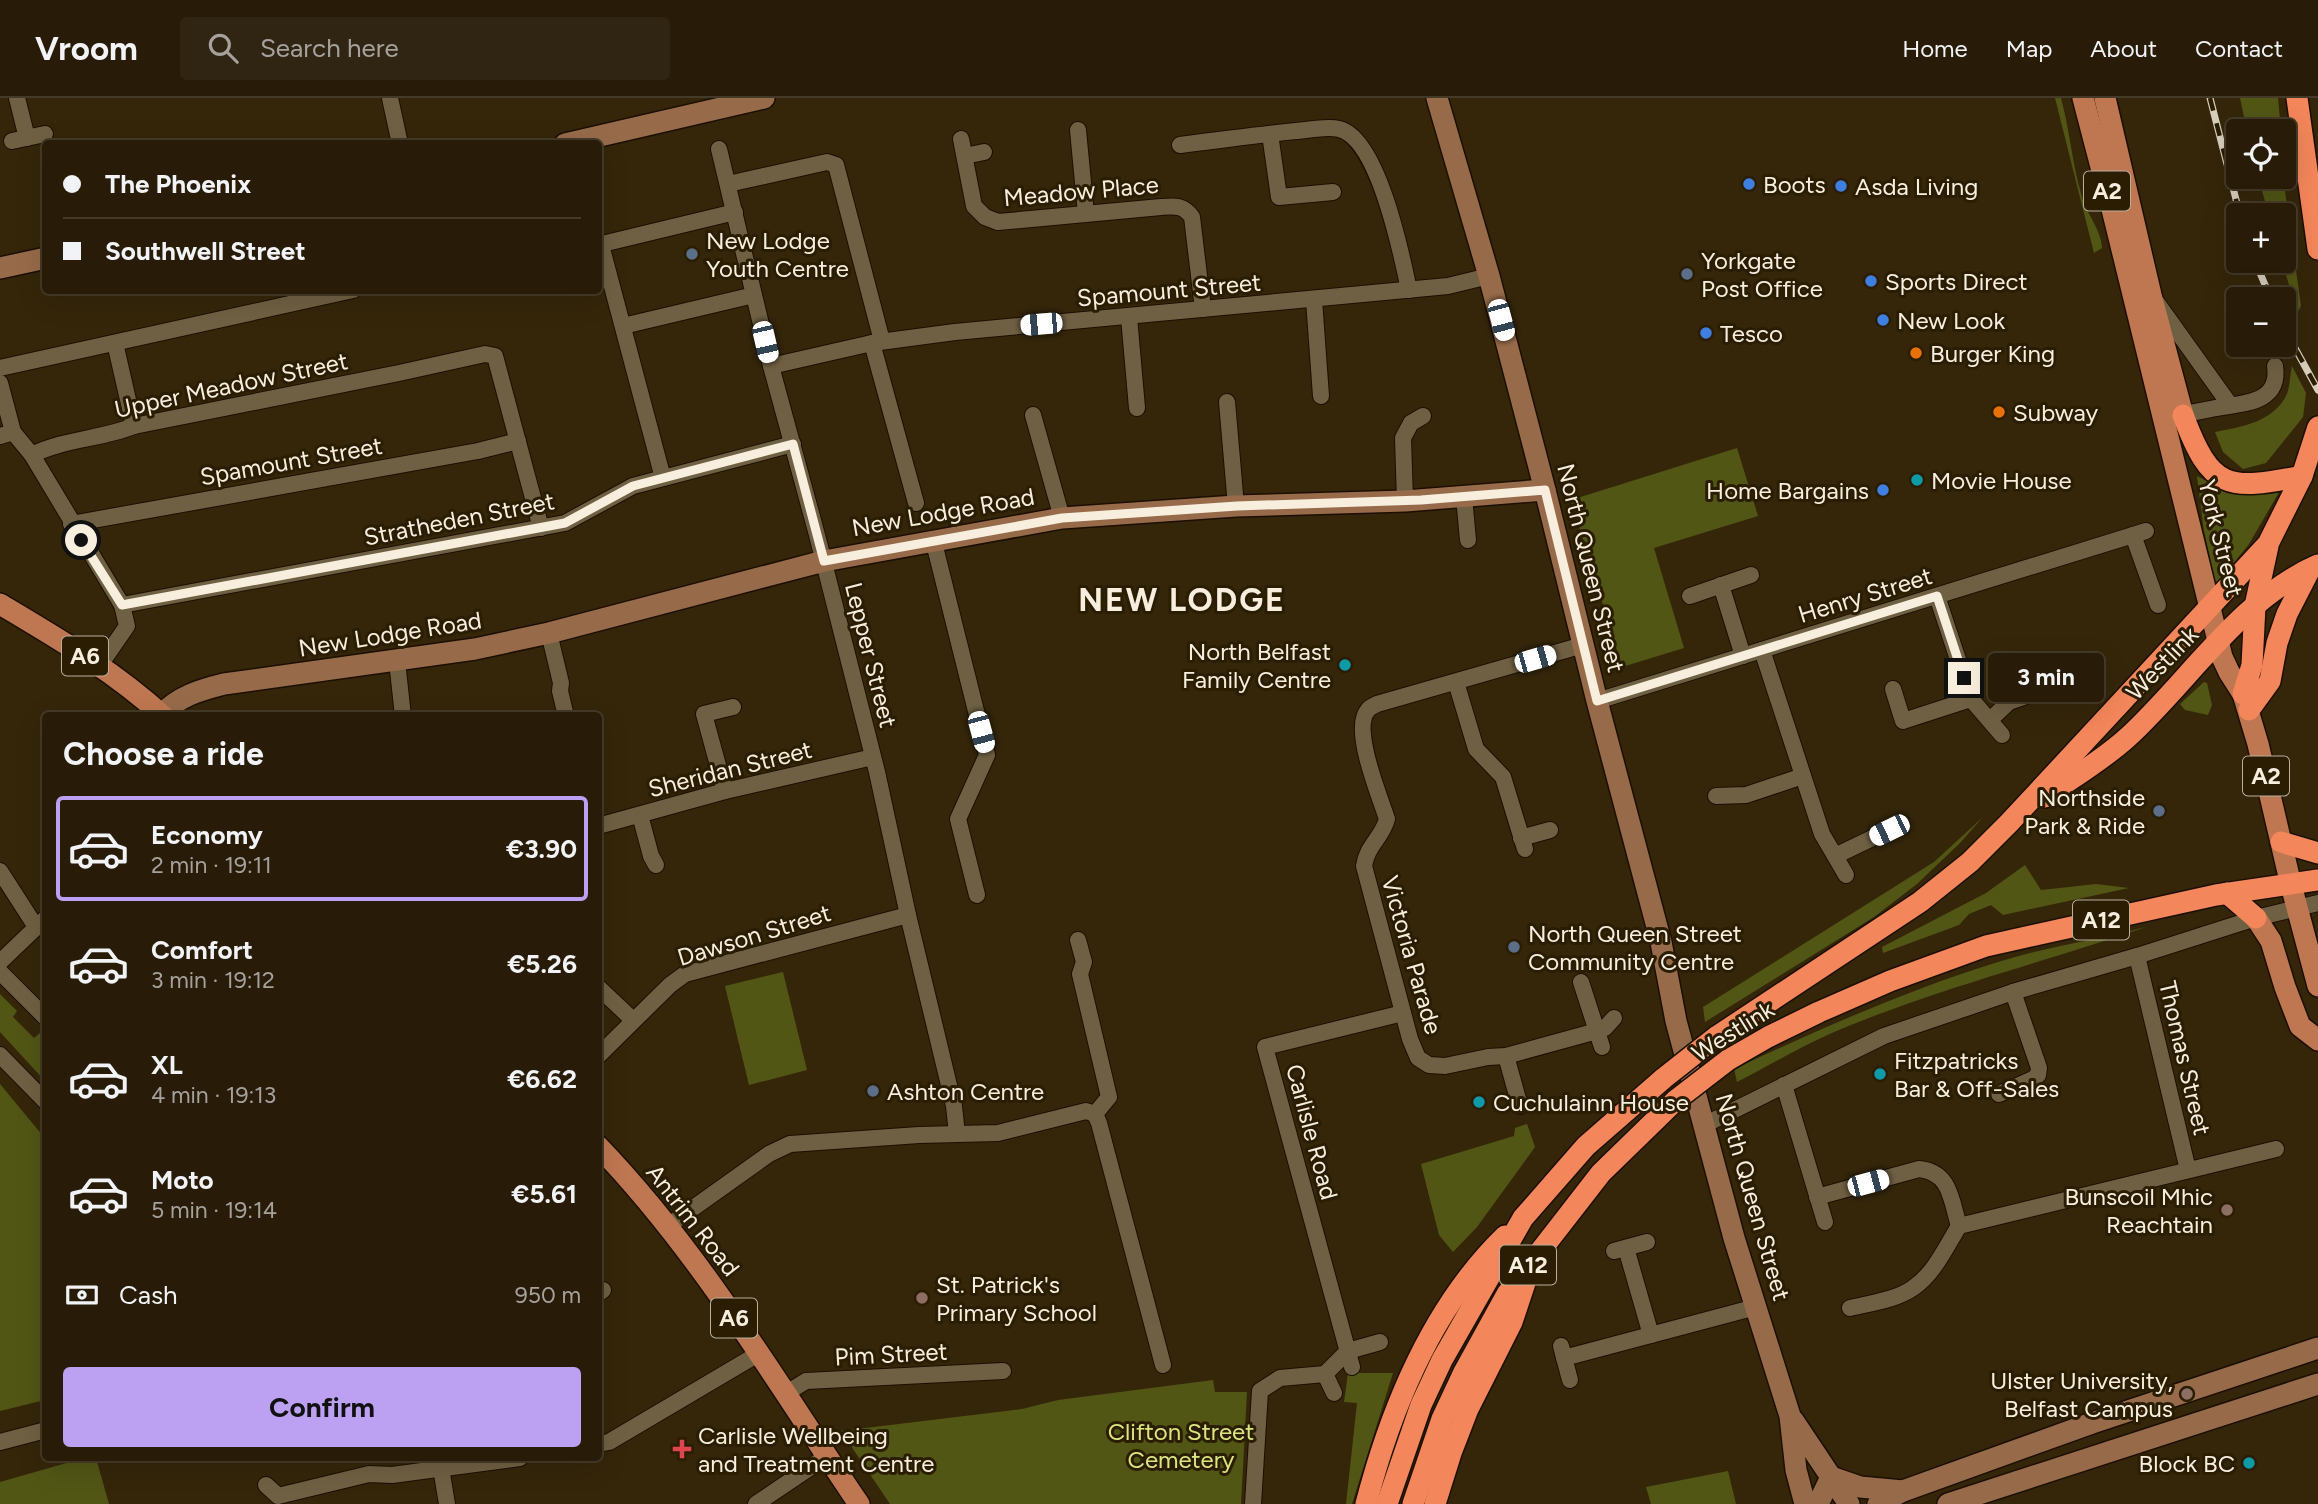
<!DOCTYPE html>
<meta charset="utf-8">
<style>
:root{--surface:#281c08;--page:#302512;--text:#f1f3f6;--muted:#a5a19c;--line:#443a29;--accent:#bca0f2}
body{margin:0;font-family:Figtree,sans-serif;background:var(--page);color:var(--text);height:100vh;display:flex;flex-direction:column;font-size:26px;white-space:nowrap}
*{box-sizing:border-box;margin:0}
p{font-size:23px;color:var(--muted)}
.icon{flex:none;width:38px;height:38px;fill:none;stroke:currentColor;stroke-width:2;stroke-linecap:round;stroke-linejoin:round}
.map{position:relative;flex:1;overflow:hidden}
.sheet{position:absolute;left:42px;top:614px;width:560px;height:749px;display:flex;flex-direction:column;background:var(--surface);border-radius:7px;box-shadow:0 7px 28px #0002,0 0 0 2px var(--line)}
.sheet>*{flex:none}
.top-card{position:absolute;left:42px;top:42px;width:560px;height:154px;border-radius:7px;box-shadow:0 7px 28px #0002,0 0 0 2px var(--line);display:grid;align-content:center;height:154px;padding:0 21px;background:var(--surface)}
.fabs{position:absolute;left:2226px;top:21px;display:grid;gap:14px}
.fabs a{display:grid;place-items:center;width:70px;height:70px;border-radius:7px;background:var(--surface);box-shadow:0 7px 28px #0002,0 0 0 2px var(--line);font-size:35px}
.end{position:absolute;width:32px;height:32px;margin:-16px;border:9px solid #f7eede;background:#111;box-shadow:0 0 0 4px #111}
.from{border-radius:50%}
.bubble{position:absolute;height:49px;border-radius:7px;background:var(--surface);box-shadow:0 7px 28px #0002,0 0 0 2px var(--line);font-size:23px;font-weight:700;line-height:49px;text-align:center}
.car{position:absolute;width:21px;height:42px;margin:-21px -10px;border-radius:9px;box-shadow:0 0 5px 2px #0007;background:linear-gradient(#fff 24%,#345 0 40%,#fff 0 76%,#345 0 86%,#fff 0)}
.top-card b{display:flex;align-items:center;gap:24px;height:66px;font-size:26px}
.top-card b+b{border-top:2px solid var(--line)}
.top-card i{width:18px;height:18px;background:var(--text)}
ul{padding:0;list-style:none}
li{display:flex;align-items:center;gap:21px;height:105px;margin:0 14px 10px;padding:0 7px;border:4px solid transparent;border-radius:7px}
li div{flex:1}
li b{display:block;font-size:26px}
li em{font-style:normal;font-weight:700}
li.selected{border-color:var(--accent)}
li>.icon{width:63px;height:63px;stroke-width:1.5}
h2{padding:0 21px;font-size:32px;line-height:84px}
.pay{display:flex;align-items:center;gap:18px;height:77px;padding:0 21px;font-size:26px}
.pay p{margin-inline-start:auto}
.button{display:flex;gap:14px;margin-top:auto;padding:14px 21px}
.button a{flex:1;height:80px;border-radius:7px;background:var(--accent);color:#111;font-size:28px;font-weight:700;line-height:80px;text-align:center}
header{display:flex;align-items:center;gap:42px;box-sizing:border-box;height:98px;padding:0 35px;background:var(--surface);border-bottom:2px solid var(--line)}
header strong{font-size:33px}
nav{display:flex;gap:38px;margin-inline-start:auto;font-size:24px}
.search{width:490px;height:63px;background:var(--page);display:flex;align-items:center;gap:18px;box-sizing:border-box;padding:0 24px;border-radius:7px;color:var(--muted);font-size:26px}
.map>svg:first-child{display:block}
.green{fill:#515615}
.lines{fill:none;stroke-linecap:round;stroke-linejoin:round}
.street-casing{stroke:#1c0f00;stroke-width:18}
.secondary-casing{stroke:#1c0f00;stroke-width:24}
.primary-casing{stroke:#1c0f00;stroke-width:24}
.highway-casing{stroke:#1c0f00;stroke-width:24}
.street{stroke:#706043;stroke-width:16}
.secondary{stroke:#976b4a;stroke-width:21}
.primary{stroke:#bf7751;stroke-width:21}
.highway{stroke:#f3865a;stroke-width:21}
.rail-casing{stroke:#d8cebc;stroke-width:7}
.rail{stroke:#2a1d02;stroke-width:4.5;stroke-dasharray:13;stroke-linecap:butt}
.highway-bridge-casing{stroke:#1c0f00;stroke-width:24;stroke-linecap:butt}
.highway-bridge{stroke:#f3865a;stroke-width:21}
.route{stroke:#f7eede;stroke-width:9}
.shop-dot{fill:#3f7fe0;stroke:#2a1d02;stroke-width:2.5}
.service-dot{fill:#5c6f8a;stroke:#2a1d02;stroke-width:2.5}
.food-dot{fill:#e8710a;stroke:#2a1d02;stroke-width:2.5}
.culture-dot{fill:#0f9aa8;stroke:#2a1d02;stroke-width:2.5}
.education-dot{fill:#8d6e63;stroke:#2a1d02;stroke-width:2.5}
.health-dot{fill:#e0444e;stroke:#2a1d02;stroke-width:2.5}
.labels{text-anchor:middle;dominant-baseline:central;stroke-width:6;stroke-linejoin:round;paint-order:stroke}
.shield{fill:#2a1d02;stroke:#baaf9c;stroke-width:2}
.shield-label{font-size:23px;font-weight:bold;fill:#f7eede}
.poi-label{font-size:24px;fill:#f7eede;stroke:#2a1d02;text-anchor:start}
.street-label{font-size:24px;fill:#f7eede;stroke:#2a1d02}
.park-label{font-size:24px;fill:#dbe67d;stroke:#2a1d02}
.district-label{font-size:32px;font-weight:bold;letter-spacing:2px;fill:#f7eede;stroke:#2a1d02}
</style>
<header>
<strong>Vroom</strong>
<div class="search"><svg class="icon" aria-label="search" viewBox="0 0 24 24"><circle cx="10" cy="10" r="6"/><path d="M15 15l6 6"/></svg>Search here</div>
<nav><a>Home</a><a>Map</a><a>About</a><a>Contact</a></nav>
</header>
<div class="map">
<svg width="2318" height="1406" viewBox="0 0 2318 1406">
<rect width="100%" height="100%" fill="#35260a"/>
<g class="green">
<path d="M2055 0H2061C2070 33 2072 66 2082 99 2087 117 2101 131 2102 150L2094 155Z"/>
<polygon points="2240,0 2278,0 2281,33 2247,33"/>
<polygon points="2258,79 2283,79 2301,208 2297,215 2282,163 2284,163 2284,117 2269,117"/>
<path d="M2292 268 2306 295 2303 319 2266 365 2243 371 2223 354 2215 334C2241 329 2274 324 2287 296 2290 288 2290 276 2292 268Z"/>
<polygon points="1737,350 1758,418 1654,450 1684,550 1622,569 1571,402"/>
<polygon points="2197,378 2230,395 2282,389 2249,446 2216,487 2204,433"/>
<polygon points="2204,584 2207,585 2212,607 2208,617 2185,612 2180,606"/>
<polygon points="1983,719 1960,745 1917,786 1874,819 1705,924 1703,909 1934,764"/>
<polygon points="2025,767 2041,792 2096,786 2129,790 2003,817 1991,807 1969,816 1959,827 1883,855 1882,849 1986,795"/>
<path d="M2146 829C2048 863 1947 888 1851 927 1812 942 1774 965 1737 984L1734 971C1820 931 1905 893 1995 865 2044 849 2096 842 2146 829Z"/>
<polygon points="783,874 807,972 749,987 725,888"/>
<polygon points="0,896 17,913 13,919 34,940 40,935 45,939 40,945 45,950 45,983 0,934"/>
<polygon points="0,986 43,1038 46,1049 45,1302 0,1313"/>
<polygon points="1527,1026 1535,1049 1477,1129 1453,1154 1439,1137 1421,1066 1514,1038 1515,1030"/>
<polygon points="1348,1275 1393,1275 1352,1406 1346,1406 1357,1305 1344,1304"/>
<polygon points="1213,1282 1215,1294 1247,1294 1241,1406 890,1406 841,1333 1022,1311 1058,1302"/>
<polygon points="84,1360 96,1360 109,1406 0,1406 0,1384"/>
<polygon points="1728,1373 1736,1406 1651,1406 1646,1389"/>
</g>
<g class="lines">
<g class="street-casing">
<g id="street">
<polyline points="17,0 27,40"/>
<polyline points="390,0 400,46"/>
<polyline points="1078,32 1086,116"/>
<polyline points="1270,36 1279,99 1333,94"/>
<path d="M961 41 974 108 985 119 998 124 1161 109C1176 108 1183 107 1192 119L1203 211"/>
<polyline points="12,43 45,36"/>
<path d="M1180 47C1218 42 1257 37 1296 33 1309 32 1327 28 1339 31 1378 40 1402 158 1409 192"/>
<polyline points="719,51 771,268 817,437 877,674 908,817 954,1008 957,1036"/>
<polyline points="965,58 984,54"/>
<polyline points="728,86 827,64 836,67 882,243"/>
<polyline points="598,147 735,114"/>
<polyline points="601,147 663,380"/>
<polyline points="1314,202 1321,298"/>
<polyline points="2157,205 2230,307"/>
<polyline points="1129,219 1137,310"/>
<polyline points="623,228 754,197"/>
<polyline points="115,245 134,328"/>
<polyline points="872,245 916,405"/>
<polyline points="771,268 872,245 955,234 1448,188 1489,178"/>
<polyline points="0,270 353,192"/>
<polyline points="0,285 13,334"/>
<polyline points="1227,304 1236,408"/>
<polyline points="1033,317 1062,420"/>
<path d="M2172 320C2185 316 2198 313 2211 311 2238 305 2281 308 2275 268"/>
<polyline points="0,338 13,334 32,357 122,507 127,528 100,567"/>
<path d="M32 357C64 341 101 341 134 328L399 275 485 256 495 258 541 430"/>
<polyline points="1464,399 1468,442"/>
<polyline points="1405,403 1403,340 1411,325 1423,318"/>
<polyline points="71,426 478,353 518,343"/>
<polyline points="2133,437 2158,507"/>
<polyline points="933,441 987,657 958,721 977,797"/>
<polyline points="1721,487 1743,558"/>
<polyline points="1690,498 1751,477"/>
<polyline points="1937,498 1971,601 2002,637"/>
<polyline points="122,507 565,425 633,388 793,346"/>
<polyline points="549,535 561,585 560,593 566,618"/>
<path d="M1583 547 1377 606C1374 608 1370 609 1368 612 1351 630 1380 699 1387 721 1382 740 1367 747 1364 768L1410 941 1418 960 1429 967 1445 968 1488 959 1506 958 1597 933 1605 930 1614 920"/>
<polyline points="1762,552 1822,736 1835,758 1889,732"/>
<polyline points="397,563 403,618"/>
<polyline points="1456,584 1476,651 1503,679 1525,751"/>
<polyline points="1893,591 1903,623 1971,601"/>
<polyline points="1597,603 2146,433"/>
<polyline points="1990,622 2009,604 2032,596"/>
<polyline points="725,693 704,616 733,609"/>
<polyline points="1716,698 1746,697 1803,678"/>
<polyline points="640,717 651,758 656,767"/>
<polyline points="598,728 725,693 873,659"/>
<polyline points="1521,740 1550,732"/>
<polyline points="1835,758 1846,777"/>
<polyline points="0,773 36,829"/>
<polyline points="2137,858 2188,1072"/>
<polyline points="0,864 46,820"/>
<polyline points="0,874 46,920"/>
<polyline points="1581,884 1602,949"/>
<polyline points="598,889 633,922"/>
<polyline points="0,957 46,1004"/>
<polyline points="598,958 670,887 685,876 908,817"/>
<polyline points="1506,958 1520,1008"/>
<polyline points="1784,987 1825,1124"/>
<polyline points="1999,996 2033,981 2038,977 2039,970 2013,894"/>
<polyline points="1095,1016 1099,1025 1163,1267"/>
<polyline points="1704,1027 1884,938 2013,894 2137,858 2256,820 2318,805"/>
<path d="M1817 1099 1919 1071C1951 1074 1951 1103 1959 1128"/>
<polyline points="668,1128 769,1056 790,1046 919,1037 998,1035 1086,1013 1095,1016 1109,999 1080,876 1084,864 1078,842"/>
<polyline points="1626,1150 1651,1237"/>
<polyline points="1614,1153 1647,1144"/>
<polyline points="598,1196 603,1192"/>
<path d="M1850 1210C1871 1205 1896 1202 1913 1190 1934 1176 1946 1149 1959 1128L2276 1051"/>
<polyline points="1561,1248 1570,1282"/>
<polyline points="1564,1260 1756,1209"/>
<polyline points="1352,1269 1265,949 1403,915"/>
<polyline points="1325,1276 1348,1253 1380,1244"/>
<polyline points="785,1296 806,1283 1003,1273"/>
<polyline points="0,1344 46,1332"/>
<polyline points="598,1346 609,1344 758,1256"/>
<polyline points="441,1370 447,1406"/>
<polyline points="266,1387 278,1398 369,1376 392,1377 520,1360"/>
<polyline points="756,1406 827,1358"/>
<polyline points="1253,1406 1260,1293 1280,1280 1325,1276 1334,1295"/>
</g>
</g>
<g class="secondary-casing">
<g id="secondary">
<polyline points="1437,0 1489,178 1545,392 1597,603 1661,844 1676,923 1734,1140 1790,1318 1796,1372 1805,1406"/>
<polyline points="565,46 764,0"/>
<polyline points="0,170 46,160"/>
<path d="M161 617C179 598 200 592 224 586L475 551 549 535 824 463 1062 420 1236 408 1405 403 1545 392"/>
<polyline points="1793,1322 1849,1406"/>
<polyline points="1831,1379 1860,1389 1903,1393"/>
<polyline points="1818,1406 1831,1379"/>
<polyline points="1878,1406 1903,1393 2092,1325 2318,1250"/>
<polyline points="1948,1406 2318,1286"/>
</g>
</g>
<g class="primary-casing">
<g id="primary">
<polyline points="2083,0 2112,111 2222,559 2229,574 2243,596 2258,646 2291,787 2318,888"/>
<polyline points="2105,0 2151,197 2183,317"/>
<path d="M0 506C57 540 114 573 163 618"/>
<polyline points="2256,820 2271,843 2285,889 2300,928 2318,942"/>
<path d="M598 1048C701 1155 776 1284 859 1406"/>
</g>
</g>
<g class="highway-casing">
<g id="highway">
<polyline points="2297,0 2318,151"/>
<path d="M2183 317C2211 392 2227 393 2302 378"/>
<polyline points="2243,596 2252,567 2255,508 2268,448"/>
<polyline points="2249,612 2270,583 2277,545 2287,516 2310,471"/>
<path d="M2045 699C2072 680 2103 662 2128 639 2188 584 2241 500 2318 467"/>
<polyline points="2281,744 2318,755"/>
<polyline points="2227,795 2256,820"/>
<polyline points="1716,939 1920,804 1970,764 2009,725 2268,446 2302,378 2318,329"/>
<polyline points="1728,962 1768,939 1819,914 1890,883 1986,848 2216,797 2318,782"/>
<path d="M1366 1406C1391 1310 1433 1208 1505 1138"/>
<polyline points="1387,1406 1421,1307 1442,1262 1523,1120 1586,1048 1664,980"/>
<polyline points="1413,1406 1442,1321 1464,1274 1507,1196 1601,1075 1676,1002"/>
<polyline points="1435,1406 1451,1355 1468,1311 1512,1224 1527,1179"/>
</g>
</g>
<use href="#street" class="street"/>
<use href="#secondary" class="secondary"/>
<use href="#primary" class="primary"/>
<use href="#highway" class="highway"/>
<g class="rail-casing">
<g id="rail">
<polyline points="2210,0 2240,117"/>
<polyline points="2255,163 2271,201"/>
<polyline points="2284,230 2318,292"/>
</g>
</g>
<use href="#rail" class="rail"/>
<g class="highway-bridge-casing">
<g id="highway-bridge">
<polyline points="1664,980 1716,939"/>
<polyline points="1676,1002 1728,962"/>
</g>
</g>
<use href="#highway-bridge" class="highway-bridge"/>
</g>
<g class="lines">
<polyline class="route" points="81,442 122,507 565,425 633,388 793,346 824,463 1062,420 1237,408 1421,402 1545,392 1597,603 1937,498 1964,580"/>
</g>
<g class="shop-dot">
<circle cx="1749" cy="86" r="7"/>
<circle cx="1841" cy="88" r="7"/>
<circle cx="1871" cy="183" r="7"/>
<circle cx="1883" cy="222" r="7"/>
<circle cx="1706" cy="235" r="7"/>
<circle cx="1883" cy="392" r="7"/>
</g>
<g class="service-dot">
<circle cx="692" cy="156" r="7"/>
<circle cx="1687" cy="176" r="7"/>
<circle cx="2159" cy="713" r="7"/>
<circle cx="1514" cy="849" r="7"/>
<circle cx="873" cy="993" r="7"/>
</g>
<g class="food-dot">
<circle cx="1916" cy="255" r="7"/>
<circle cx="1999" cy="314" r="7"/>
</g>
<g class="culture-dot">
<circle cx="1917" cy="382" r="7"/>
<circle cx="1345" cy="567" r="7"/>
<circle cx="1880" cy="976" r="7"/>
<circle cx="1479" cy="1004" r="7"/>
<circle cx="2249" cy="1365" r="7"/>
</g>
<g class="education-dot">
<circle cx="2227" cy="1112" r="7"/>
<circle cx="922" cy="1200" r="7"/>
<circle cx="2187" cy="1296" r="7"/>
</g>
<path class="health-dot" d="M678.5 1340.5h7v7h7v7h-7v7h-7v-7h-7v-7h7z"/>
<g class="labels">
<g class="shield">
<rect x="2084" y="73.5" width="46" height="39" rx="5"/>
<rect x="62" y="538.5" width="46" height="39" rx="5"/>
<rect x="2243" y="658.5" width="46" height="39" rx="5"/>
<rect x="2073" y="802.5" width="56" height="39" rx="5"/>
<rect x="1500" y="1147.5" width="56" height="39" rx="5"/>
<rect x="711" y="1200.5" width="46" height="39" rx="5"/>
</g>
<g class="shield-label">
<text x="2107" y="93">A2</text>
<text x="85" y="558">A6</text>
<text x="2266" y="678">A2</text>
<text x="2101" y="822">A12</text>
<text x="1528" y="1167">A12</text>
<text x="734" y="1220">A6</text>
</g>
<g class="poi-label">
<text x="1763" y="86">Boots</text>
<text x="1855" y="88">Asda Living</text>
<text x="706" y="142">New Lodge<tspan x="706" dy="28">Youth Centre</tspan></text>
<text x="1701" y="162">Yorkgate<tspan x="1701" dy="28">Post Office</tspan></text>
<text x="1885" y="183">Sports Direct</text>
<text x="1897" y="222">New Look</text>
<text x="1720" y="235">Tesco</text>
<text x="1930" y="255">Burger King</text>
<text x="2013" y="314">Subway</text>
<text x="1931" y="382">Movie House</text>
<text x="1869" y="392" text-anchor="end">Home Bargains</text>
<text x="1331" y="553" text-anchor="end">North Belfast<tspan x="1331" dy="28">Family Centre</tspan></text>
<text x="2145" y="699" text-anchor="end">Northside<tspan x="2145" dy="28">Park &amp; Ride</tspan></text>
<text x="1528" y="835">North Queen Street<tspan x="1528" dy="28">Community Centre</tspan></text>
<text x="1894" y="962">Fitzpatricks<tspan x="1894" dy="28">Bar &amp; Off-Sales</tspan></text>
<text x="887" y="993">Ashton Centre</text>
<text x="1493" y="1004">Cuchulainn House</text>
<text x="2213" y="1098" text-anchor="end">Bunscoil Mhic<tspan x="2213" dy="28">Reachtain</tspan></text>
<text x="936" y="1186">St. Patrick's<tspan x="936" dy="28">Primary School</tspan></text>
<text x="2173" y="1282" text-anchor="end">Ulster University,<tspan x="2173" dy="28">Belfast Campus</tspan></text>
<text x="698" y="1337">Carlisle Wellbeing<tspan x="698" dy="28">and Treatment Centre</tspan></text>
<text x="2235" y="1365" text-anchor="end">Block BC</text>
</g>
<g class="street-label">
<text transform="translate(1081 93) rotate(-5)">Meadow Place</text>
<text transform="translate(1169 192) rotate(-5)">Spamount Street</text>
<text transform="translate(231 287) rotate(-12)">Upper Meadow Street</text>
<text transform="translate(291 363) rotate(-10)">Spamount Street</text>
<text transform="translate(943 414) rotate(-10)">New Lodge Road</text>
<text transform="translate(459 421) rotate(-11)">Stratheden Street</text>
<text transform="translate(2221 440) rotate(76)">York Street</text>
<text transform="translate(1591 470) rotate(76)">North Queen Street</text>
<text transform="translate(1865 497) rotate(-17)">Henry Street</text>
<text transform="translate(390 536) rotate(-9)">New Lodge Road</text>
<text transform="translate(871 557) rotate(76)">Lepper Street</text>
<text transform="translate(2162 565) rotate(-46)">Westlink</text>
<text transform="translate(730 671) rotate(-14)">Sheridan Street</text>
<text transform="translate(754 837) rotate(-17)">Dawson Street</text>
<text transform="translate(1412 857) rotate(74)">Victoria Parade</text>
<text transform="translate(1733 933) rotate(-32)">Westlink</text>
<text transform="translate(2185 960) rotate(77)">Thomas Street</text>
<text transform="translate(1312 1034) rotate(75)">Carlisle Road</text>
<text transform="translate(1753 1099) rotate(74)">North Queen Street</text>
<text transform="translate(693 1122) rotate(52)">Antrim Road</text>
<text transform="translate(891 1256) rotate(-3)">Pim Street</text>
</g>
<g class="park-label">
<text x="1181" y="1333">Clifton Street<tspan x="1181" dy="28">Cemetery</tspan></text>
</g>
<g class="district-label">
<text x="1182" y="502">NEW LODGE</text>
</g>
</g>
</svg>
<div class="fabs">
<a><svg class="icon" aria-label="locate" viewBox="0 0 24 24"><circle cx="12" cy="12" r="6"/><path d="M12 2v4M12 18v4M2 12h4M18 12h4"/></svg></a>
<a>+</a>
<a>−</a>
</div>
<i class="end from" style="left:81px;top:442px"></i>
<i class="end" style="left:1964px;top:580px"></i>
<div class="bubble" style="left:1988px;top:555px;width:116px">3 min</div>
<i class="car" style="left:1501px;top:222px;rotate:165deg"></i>
<i class="car" style="left:1041px;top:226px;rotate:265deg"></i>
<i class="car" style="left:765px;top:244px;rotate:167deg"></i>
<i class="car" style="left:1535px;top:561px;rotate:74deg"></i>
<i class="car" style="left:981px;top:634px;rotate:165deg"></i>
<i class="car" style="left:1889px;top:732px;rotate:244deg"></i>
<i class="car" style="left:1868px;top:1085px;rotate:75deg"></i>
<div class="top-card">
<b><i class="from"></i>The Phoenix</b>
<b><i></i>Southwell Street</b>
</div>
<section class="sheet">
<h2>Choose a ride</h2>
<ul>
<li class="selected"><svg class="icon" aria-label="car" viewBox="0 0 24 24"><path d="M5 17H2v-5l4-1 3-4h7l3 4 3 1v5h-3M9 17h6M6 11h13"/><circle cx="7" cy="17" r="2"/><circle cx="17" cy="17" r="2"/></svg><div><b>Economy</b><p>2 min · 19:11</p></div><em>€3.90</em></li>
<li><svg class="icon" aria-label="car" viewBox="0 0 24 24"><path d="M5 17H2v-5l4-1 3-4h7l3 4 3 1v5h-3M9 17h6M6 11h13"/><circle cx="7" cy="17" r="2"/><circle cx="17" cy="17" r="2"/></svg><div><b>Comfort</b><p>3 min · 19:12</p></div><em>€5.26</em></li>
<li><svg class="icon" aria-label="car" viewBox="0 0 24 24"><path d="M5 17H2v-5l4-1 3-4h7l3 4 3 1v5h-3M9 17h6M6 11h13"/><circle cx="7" cy="17" r="2"/><circle cx="17" cy="17" r="2"/></svg><div><b>XL</b><p>4 min · 19:13</p></div><em>€6.62</em></li>
<li><svg class="icon" aria-label="car" viewBox="0 0 24 24"><path d="M5 17H2v-5l4-1 3-4h7l3 4 3 1v5h-3M9 17h6M6 11h13"/><circle cx="7" cy="17" r="2"/><circle cx="17" cy="17" r="2"/></svg><div><b>Moto</b><p>5 min · 19:14</p></div><em>€5.61</em></li>
</ul>
<div class="pay"><svg class="icon" aria-label="cash" viewBox="0 0 24 24"><path d="M3 7h18v10H3z"/><circle cx="12" cy="12" r="2"/></svg>Cash<p>950 m</p></div>
<div class="button"><a>Confirm</a></div>
</section>
</div>
